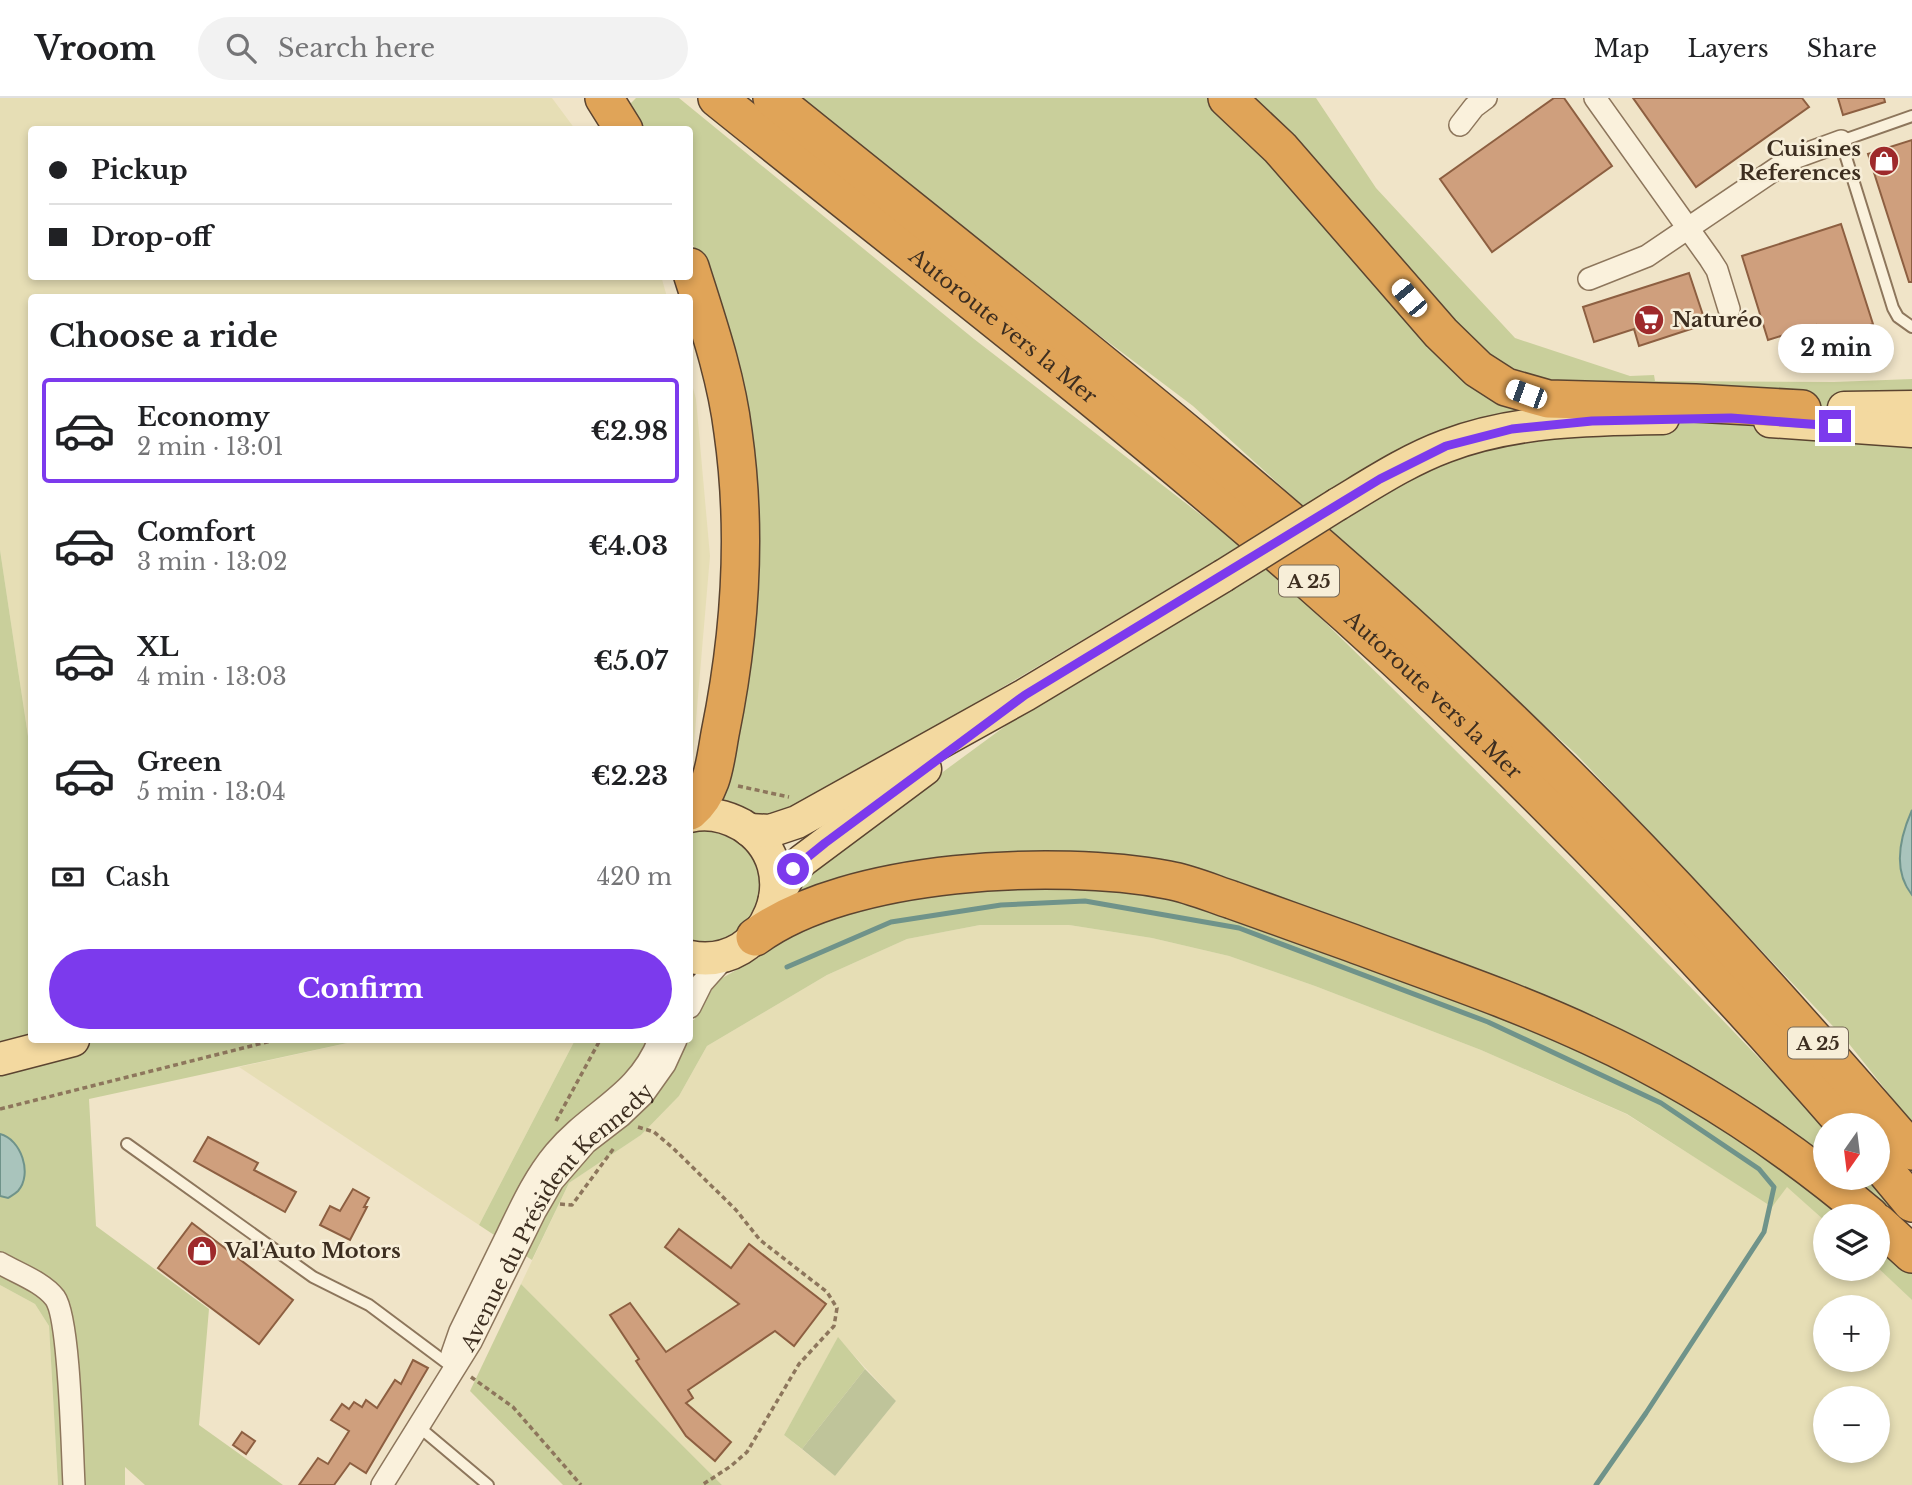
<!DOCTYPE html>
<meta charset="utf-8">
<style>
:root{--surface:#fff;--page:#f2f2f2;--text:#202124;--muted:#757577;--line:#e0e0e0;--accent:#7c3aed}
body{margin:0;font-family:"Libre Baskerville",serif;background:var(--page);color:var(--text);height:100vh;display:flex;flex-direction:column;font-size:26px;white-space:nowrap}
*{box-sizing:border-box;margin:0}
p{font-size:23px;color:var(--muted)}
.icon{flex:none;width:38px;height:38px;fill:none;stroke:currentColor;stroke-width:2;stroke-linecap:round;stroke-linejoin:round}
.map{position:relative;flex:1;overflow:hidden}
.details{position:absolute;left:28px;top:196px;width:665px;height:749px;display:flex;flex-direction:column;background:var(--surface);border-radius:7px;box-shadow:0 4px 10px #0003}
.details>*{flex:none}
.hud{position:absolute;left:28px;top:28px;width:665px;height:154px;border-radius:7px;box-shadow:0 4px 10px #0003;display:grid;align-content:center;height:154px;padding:0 21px;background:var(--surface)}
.needle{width:46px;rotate:194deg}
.fabs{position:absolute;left:1813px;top:1015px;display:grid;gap:14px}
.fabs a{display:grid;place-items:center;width:77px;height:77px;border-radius:50%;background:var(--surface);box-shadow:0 4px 10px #0003;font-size:35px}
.end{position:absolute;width:32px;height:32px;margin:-16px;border:9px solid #7c3aed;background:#fff;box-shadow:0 0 0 4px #fff}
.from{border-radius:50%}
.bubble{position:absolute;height:49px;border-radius:24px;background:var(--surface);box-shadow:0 4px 10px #0003;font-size:23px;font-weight:700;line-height:49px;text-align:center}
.car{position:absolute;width:21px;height:42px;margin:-21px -10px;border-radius:9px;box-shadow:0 0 5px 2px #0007;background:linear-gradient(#fff 24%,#345 0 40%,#fff 0 76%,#345 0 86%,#fff 0)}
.hud b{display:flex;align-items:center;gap:24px;height:66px;font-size:26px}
.hud b+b{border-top:2px solid var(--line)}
.hud i{width:18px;height:18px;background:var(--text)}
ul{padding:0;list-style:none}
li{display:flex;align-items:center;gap:21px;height:105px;margin:0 14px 10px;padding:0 7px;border:4px solid transparent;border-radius:7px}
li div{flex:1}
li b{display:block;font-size:26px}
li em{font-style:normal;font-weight:700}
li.current{border-color:var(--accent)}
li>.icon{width:63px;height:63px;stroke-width:1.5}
h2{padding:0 21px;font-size:32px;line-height:84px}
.pay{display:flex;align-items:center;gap:18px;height:77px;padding:0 21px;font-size:26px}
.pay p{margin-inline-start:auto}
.button{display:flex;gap:14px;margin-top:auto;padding:14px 21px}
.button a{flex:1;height:80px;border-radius:42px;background:var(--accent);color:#fff;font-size:28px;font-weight:700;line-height:80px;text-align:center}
header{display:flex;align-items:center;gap:42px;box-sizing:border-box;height:98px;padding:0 35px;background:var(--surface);border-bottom:2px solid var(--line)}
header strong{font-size:33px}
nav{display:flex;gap:38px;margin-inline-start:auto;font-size:24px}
.search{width:490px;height:63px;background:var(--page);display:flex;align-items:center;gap:18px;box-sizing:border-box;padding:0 24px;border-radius:38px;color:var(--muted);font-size:26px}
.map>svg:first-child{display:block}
.farmland{fill:#e6deb5;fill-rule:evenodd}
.green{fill:#c9cf9b}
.cemetery{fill:#bfc49a}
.water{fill:#a9c4bc;stroke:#6f938a;stroke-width:2}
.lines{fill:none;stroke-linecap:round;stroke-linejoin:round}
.stream{stroke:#6f938a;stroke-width:5}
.building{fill:#cf9f7d;stroke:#8d5f41;stroke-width:2}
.service-casing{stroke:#8d765c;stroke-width:14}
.minor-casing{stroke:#8d765c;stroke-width:24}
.primary-casing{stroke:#5b4430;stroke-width:35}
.motorway-casing{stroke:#5b4430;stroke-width:40}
.path{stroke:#8d765c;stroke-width:3.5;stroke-dasharray:5 3.5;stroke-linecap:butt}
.service{stroke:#faf1dc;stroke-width:10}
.minor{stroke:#faf1dc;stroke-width:21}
.primary{stroke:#f3d9a0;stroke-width:32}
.motorway{stroke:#e0a458;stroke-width:37}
.primary-bridge-casing{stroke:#5b4430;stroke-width:35;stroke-linecap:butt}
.primary-bridge{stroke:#f3d9a0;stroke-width:32}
.route{stroke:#7c3aed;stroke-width:9}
.labels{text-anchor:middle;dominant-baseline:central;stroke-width:5;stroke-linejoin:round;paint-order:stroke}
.shield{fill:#f7eed8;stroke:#756857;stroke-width:2}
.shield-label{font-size:19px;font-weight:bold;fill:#3d2e20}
.poi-label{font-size:21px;font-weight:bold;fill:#3d2e20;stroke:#f7eed8;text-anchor:start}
.street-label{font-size:21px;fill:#3d2e20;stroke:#f7eed8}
</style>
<header>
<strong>Vroom</strong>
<div class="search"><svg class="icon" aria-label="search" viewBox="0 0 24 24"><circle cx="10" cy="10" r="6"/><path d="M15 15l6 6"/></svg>Search here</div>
<nav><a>Map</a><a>Layers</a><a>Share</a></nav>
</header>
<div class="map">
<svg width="1912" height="1387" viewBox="0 0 1912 1387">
<rect width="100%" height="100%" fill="#f0e4c8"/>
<g class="farmland">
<polygon points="0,0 552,0 575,31 32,32 32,178 661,178 667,199 32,200 31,658 0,452"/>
<polygon points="690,279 696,301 710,458 693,657 690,660"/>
<path d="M980 827H1069L1152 840 1229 858 1315 888 1481 952 1626 1016 1772 1108 1787 1088 1825 1123V1171L1878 1170 1912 1202V1387H722L521 1186 569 1085 641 1037 679 998 707 948 827 877 907 841ZM1825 1209H1878V1262H1825ZM838 1240 896 1303 835 1378 784 1337ZM1825 1300H1878V1353H1825Z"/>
<polygon points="361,942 575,942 479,1127 239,969"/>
<polygon points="0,1187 35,1206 49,1228 58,1387 0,1387"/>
</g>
<g class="green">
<polygon points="636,0 679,0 974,241 1241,448 795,712 771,722 715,704 739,605 713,192 690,140 690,32 640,31 629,7"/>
<polygon points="798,0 1316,0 1376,90 1515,240 1630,278 1654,277 1655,283 1834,284 1912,281 1912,712 1905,788 1912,797 1912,1025 1846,942 1576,656 1193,308 994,158"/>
<polygon points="0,452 31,658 32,942 361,942 89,1001 96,1128 209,1211 199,1327 283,1387 145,1387 125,1369 125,1387 58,1387 49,1228 35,1206 0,1187"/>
<path d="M1268 469C1456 651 1642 836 1822 1026L1825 1030V1080H1867L1912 1132V1202L1878 1170V1118H1825V1123L1787 1089 1772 1109 1627 1016 1481 952 1315 888 1229 858 1152 840 1069 827H980L907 841 827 877 707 948 679 998 641 1037 569 1085 532 1162 479 1127 575 942H690V921L694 922 717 883 768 854 785 830 803 784 856 738 1046 598Z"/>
<path d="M701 732C733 735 766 757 761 794 760 800 760 809 757 815 751 825 738 834 731 842L690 847V734Z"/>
<polygon points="521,1186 722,1387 563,1387 470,1293"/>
<polygon points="838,1239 865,1271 802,1351 784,1337"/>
</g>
<polygon class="cemetery" points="865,1271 896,1303 835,1378 802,1351"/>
<g class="water">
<path d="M1912 712V797C1892 772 1900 739 1912 712Z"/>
<path d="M0 1036C21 1041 33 1076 18 1093 15 1096 11 1098 8 1100L0 1098Z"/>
</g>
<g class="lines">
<polyline class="stream" points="787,869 891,824 1001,807 1085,803 1239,830 1488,924 1661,1005 1759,1071 1774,1089 1764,1134 1646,1315 1596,1387"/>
</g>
<g class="building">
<polygon points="1554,0 1564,0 1612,68 1492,154 1440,81"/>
<polygon points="1633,0 1802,0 1809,9 1696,89"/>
<polygon points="1838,0 1884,0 1885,4 1843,17"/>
<polygon points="1912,42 1912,184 1909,184 1868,56"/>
<polygon points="1841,126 1873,226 1821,242 1816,227 1768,242 1742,158"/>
<polygon points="1689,175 1706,226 1639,248 1634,231 1594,244 1583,209"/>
<polygon points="208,1039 258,1065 254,1072 296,1094 285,1114 194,1063"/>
<polygon points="353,1091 369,1100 364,1109 367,1109 350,1142 320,1127 330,1108 340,1113"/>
<polygon points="192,1125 293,1202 259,1246 158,1170"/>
<polygon points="679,1131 731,1170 749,1146 826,1206 794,1248 775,1233 688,1292 693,1300 686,1305 731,1344 715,1363 686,1338 636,1263 639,1261 610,1217 630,1205 666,1254 739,1206 665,1149"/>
<polygon points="413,1262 428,1270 366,1375 350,1365 334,1387 299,1387 318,1360 328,1366 349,1333 331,1322 342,1306 349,1311 354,1304 362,1309 366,1302 377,1310 395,1282 401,1286"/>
<polygon points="242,1334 255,1343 246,1356 233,1347"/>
</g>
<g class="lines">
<g class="service-casing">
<g id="service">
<polyline points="1912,18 1841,43 1893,210 1898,219 1912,229"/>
<polyline points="127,1046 313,1179 369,1207 448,1266"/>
<polyline points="419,1329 488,1387"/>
</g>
</g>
<g class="minor-casing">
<g id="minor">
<polyline points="1595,0 1710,161 1717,172 1729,211"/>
<polyline points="1460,27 1474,9 1486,0"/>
<polyline points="1589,181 1647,158 1789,62 1841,43"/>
<polyline points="690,909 702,885 727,857"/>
<path d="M0 1165C17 1175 43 1184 55 1200 70 1221 72 1353 74 1387"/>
<path d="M452 1256 460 1233C476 1201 491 1169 507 1137 521 1108 534 1079 555 1054 591 1011 637 998 659 942"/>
<path id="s1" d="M382 1387 471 1244 535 1114 553 1083 586 1045 621 1018 643 997 665 966 676 942"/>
</g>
</g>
<g class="primary-casing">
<g id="primary">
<polyline points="1844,310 1912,309"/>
<polyline points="1770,323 1912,333"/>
<path d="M1338 406C1373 385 1408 362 1446 348 1514 322 1591 321 1663 320"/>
<path d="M690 718C707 714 726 718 742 727 810 769 768 874 690 859"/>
<polyline points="749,732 770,733 797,724 1025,597 1223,478"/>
<polyline points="775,801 793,771 803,762 925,671"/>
<polyline points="0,961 73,942"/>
</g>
</g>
<g class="motorway-casing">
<g id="motorway">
<polyline points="604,0 624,32"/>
<path id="s2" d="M717 0C912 157 1112 310 1301 476 1495 646 1676 832 1846 1027"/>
<path d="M772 0C1021 201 1276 397 1507 619 1650 756 1783 904 1912 1053"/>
<polyline points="1227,0 1280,50 1441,235 1478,271 1506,289 1548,301 1695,305 1802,311"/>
<path d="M690 169C707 223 726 277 733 334 747 433 740 538 720 636 715 664 713 694 690 713"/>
<path d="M755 839C849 770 1057 761 1168 782 1190 786 1211 795 1232 802 1272 816 1312 831 1352 845 1432 875 1513 902 1590 938 1691 984 1785 1046 1870 1118"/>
<polyline points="1878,1064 1912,1105"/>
<polyline points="1878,1125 1912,1156"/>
</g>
</g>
<g class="path">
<polyline points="738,688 789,699"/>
<polyline points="0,1011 275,942"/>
<polyline points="556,1023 600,942"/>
<polyline points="638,1029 654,1034 673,1050 736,1112 760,1142 827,1194 837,1210 834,1228 799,1266 747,1354 731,1368 702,1387"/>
<polyline points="560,1106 572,1107 614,1050"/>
<polyline points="471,1279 513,1309 581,1387"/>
</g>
<use href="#service" class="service"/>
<use href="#minor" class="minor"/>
<use href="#primary" class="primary"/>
<use href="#motorway" class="motorway"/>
<g class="primary-bridge-casing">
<polyline id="primary-bridge" points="1223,478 1338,406"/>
</g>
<use href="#primary-bridge" class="primary-bridge"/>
</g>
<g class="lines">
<polyline class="route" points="793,771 825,745 1025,597 1380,381 1446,348 1512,331 1592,323 1731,320 1835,328"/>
</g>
<defs>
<g id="shop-disc" transform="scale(1.575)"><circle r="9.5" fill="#9e2a2b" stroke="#f7eed8"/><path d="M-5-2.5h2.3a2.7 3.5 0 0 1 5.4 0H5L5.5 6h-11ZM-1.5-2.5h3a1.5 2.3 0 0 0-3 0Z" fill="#fff"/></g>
<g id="supermarket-disc" transform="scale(1.575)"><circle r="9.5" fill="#9e2a2b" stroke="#f7eed8"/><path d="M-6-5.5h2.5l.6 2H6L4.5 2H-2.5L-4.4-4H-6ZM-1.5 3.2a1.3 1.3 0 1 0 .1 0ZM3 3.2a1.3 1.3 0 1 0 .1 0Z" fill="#fff"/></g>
</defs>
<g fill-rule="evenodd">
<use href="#shop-disc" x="1884" y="63"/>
<use href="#supermarket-disc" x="1649" y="222"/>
<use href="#shop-disc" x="202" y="1153"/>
</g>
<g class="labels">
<g class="shield">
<rect x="1279" y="467.5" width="60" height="31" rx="5"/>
<rect x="1788" y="929.5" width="60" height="31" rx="5"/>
</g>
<g class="shield-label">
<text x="1309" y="483">A 25</text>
<text x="1818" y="945">A 25</text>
</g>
<g class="poi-label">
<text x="1861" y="51" text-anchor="end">Cuisines<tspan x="1861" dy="24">References</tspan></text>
<text x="1672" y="222">Naturéo</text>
<text x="225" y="1153">Val'Auto Motors</text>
</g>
<g class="street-label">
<text stroke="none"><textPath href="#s2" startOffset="366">Autoroute vers la Mer</textPath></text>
<text stroke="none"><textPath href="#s2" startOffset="933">Autoroute vers la Mer</textPath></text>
<text stroke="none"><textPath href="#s1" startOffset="322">Avenue du Président Kennedy</textPath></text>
</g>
</g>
</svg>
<div class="fabs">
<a><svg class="needle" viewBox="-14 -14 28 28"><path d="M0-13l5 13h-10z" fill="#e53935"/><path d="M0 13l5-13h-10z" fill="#757577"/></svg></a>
<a><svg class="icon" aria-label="layers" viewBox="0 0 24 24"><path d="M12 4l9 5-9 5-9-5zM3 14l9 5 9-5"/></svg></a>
<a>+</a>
<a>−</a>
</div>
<i class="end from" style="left:793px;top:771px"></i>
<i class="end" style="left:1835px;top:328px"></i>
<div class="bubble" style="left:1778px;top:226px;width:116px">2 min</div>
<i class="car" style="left:1409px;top:200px;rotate:320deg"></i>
<i class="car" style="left:1526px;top:296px;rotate:290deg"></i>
<div class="hud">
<b><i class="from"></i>Pickup</b>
<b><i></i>Drop-off</b>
</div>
<section class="details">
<h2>Choose a ride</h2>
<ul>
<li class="current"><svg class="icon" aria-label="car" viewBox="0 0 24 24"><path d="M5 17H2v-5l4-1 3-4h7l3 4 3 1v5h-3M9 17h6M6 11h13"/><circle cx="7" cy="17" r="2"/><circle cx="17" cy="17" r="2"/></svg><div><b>Economy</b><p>2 min · 13:01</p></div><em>€2.98</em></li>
<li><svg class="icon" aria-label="car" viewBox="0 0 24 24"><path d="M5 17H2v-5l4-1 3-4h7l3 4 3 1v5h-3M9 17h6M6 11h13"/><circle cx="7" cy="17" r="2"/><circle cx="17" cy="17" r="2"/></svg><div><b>Comfort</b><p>3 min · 13:02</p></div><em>€4.03</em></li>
<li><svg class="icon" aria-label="car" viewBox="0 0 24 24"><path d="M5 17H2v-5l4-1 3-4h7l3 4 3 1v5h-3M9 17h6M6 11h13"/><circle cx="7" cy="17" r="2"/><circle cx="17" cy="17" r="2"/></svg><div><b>XL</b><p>4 min · 13:03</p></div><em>€5.07</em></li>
<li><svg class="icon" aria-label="car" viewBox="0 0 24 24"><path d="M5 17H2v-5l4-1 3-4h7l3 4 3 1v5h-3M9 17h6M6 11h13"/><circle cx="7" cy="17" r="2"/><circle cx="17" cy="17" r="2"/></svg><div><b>Green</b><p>5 min · 13:04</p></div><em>€2.23</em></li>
</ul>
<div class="pay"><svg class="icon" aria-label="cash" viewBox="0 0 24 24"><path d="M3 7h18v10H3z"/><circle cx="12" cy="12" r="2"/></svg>Cash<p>420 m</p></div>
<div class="button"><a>Confirm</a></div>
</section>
</div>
